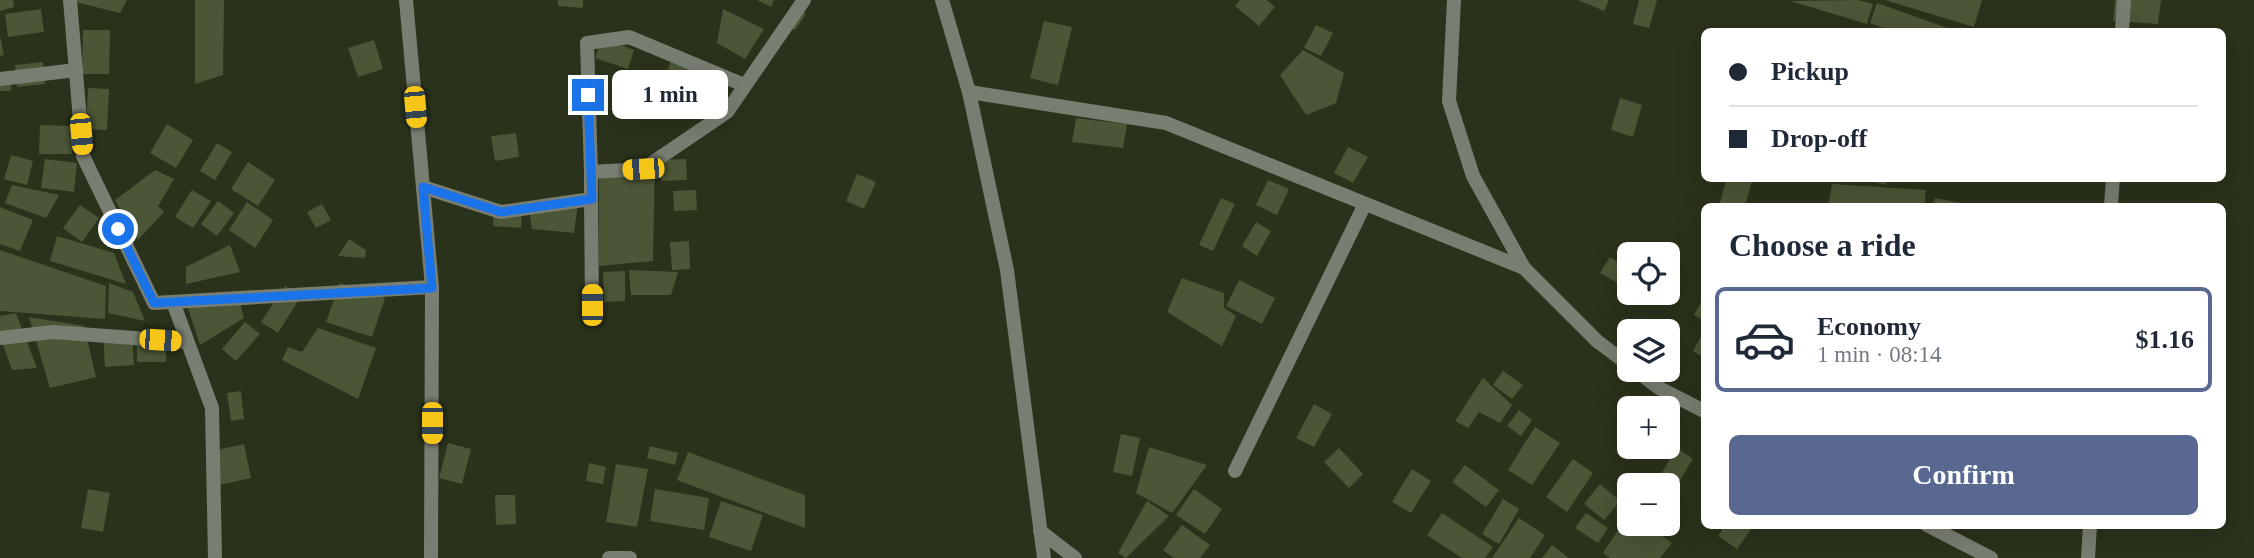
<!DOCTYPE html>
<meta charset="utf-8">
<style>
:root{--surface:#fff;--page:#f6f6f7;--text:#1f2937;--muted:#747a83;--line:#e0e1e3;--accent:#586890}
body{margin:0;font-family:"Times New Roman",serif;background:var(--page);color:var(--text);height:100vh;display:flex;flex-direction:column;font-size:26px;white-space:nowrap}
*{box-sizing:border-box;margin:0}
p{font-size:23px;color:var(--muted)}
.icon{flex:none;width:38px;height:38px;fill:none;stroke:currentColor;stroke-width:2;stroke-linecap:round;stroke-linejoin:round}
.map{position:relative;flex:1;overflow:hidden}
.details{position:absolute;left:1701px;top:203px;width:525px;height:326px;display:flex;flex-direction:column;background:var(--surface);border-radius:10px;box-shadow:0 7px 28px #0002}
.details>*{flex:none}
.hud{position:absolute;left:1701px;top:28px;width:525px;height:154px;border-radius:10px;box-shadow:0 7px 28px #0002;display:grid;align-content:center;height:154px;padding:0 28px;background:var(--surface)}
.controls{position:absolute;left:1617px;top:242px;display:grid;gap:14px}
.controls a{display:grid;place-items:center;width:63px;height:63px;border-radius:10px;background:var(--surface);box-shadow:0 7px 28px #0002;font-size:35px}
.end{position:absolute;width:32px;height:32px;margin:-16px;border:9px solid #1a73e8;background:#fff;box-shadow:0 0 0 4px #fff}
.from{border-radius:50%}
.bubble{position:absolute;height:49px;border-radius:10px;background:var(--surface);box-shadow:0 7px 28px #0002;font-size:23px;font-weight:700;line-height:49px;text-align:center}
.car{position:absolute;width:21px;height:42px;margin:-21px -10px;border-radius:9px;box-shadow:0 0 5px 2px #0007;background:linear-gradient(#f5c518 24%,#345 0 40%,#f5c518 0 76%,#345 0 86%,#f5c518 0)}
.hud b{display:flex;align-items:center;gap:24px;height:66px;font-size:26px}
.hud b+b{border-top:2px solid var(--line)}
.hud i{width:18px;height:18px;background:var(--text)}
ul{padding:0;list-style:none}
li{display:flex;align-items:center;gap:21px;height:105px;margin:0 14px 10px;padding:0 14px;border:4px solid var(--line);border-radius:10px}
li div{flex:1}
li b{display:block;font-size:26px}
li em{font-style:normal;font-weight:700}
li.selected{border-color:var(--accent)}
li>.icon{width:63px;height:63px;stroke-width:1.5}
h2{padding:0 28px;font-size:32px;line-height:84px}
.action{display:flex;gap:14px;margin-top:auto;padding:14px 28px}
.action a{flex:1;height:80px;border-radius:10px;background:var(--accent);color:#fff;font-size:28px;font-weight:700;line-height:80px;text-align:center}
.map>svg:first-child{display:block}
.building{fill:#4a5635}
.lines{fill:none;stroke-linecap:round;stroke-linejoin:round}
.minor{stroke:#797e72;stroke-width:14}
.route{stroke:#1a73e8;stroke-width:9}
</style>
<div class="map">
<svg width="2254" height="558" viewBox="0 0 2254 558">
<rect width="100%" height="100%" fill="#2a321b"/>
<g class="building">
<polygon points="0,0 13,0 14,7 0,11"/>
<polygon points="67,0 127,0 120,13"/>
<polygon points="195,0 224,0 223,75 195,84"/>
<polygon points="558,0 583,0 583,8 558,6"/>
<polygon points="757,0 774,0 771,7"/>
<polygon points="1240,0 1267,0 1275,7 1259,26 1235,6"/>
<polygon points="1578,0 1609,0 1604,11"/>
<polygon points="1639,0 1657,0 1649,28 1633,24"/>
<polygon points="1858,0 1873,4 1867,24 1790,1"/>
<polygon points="1885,0 1982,0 1974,27"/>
<polygon points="2115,0 2161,0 2158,24 2113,21"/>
<polygon points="1877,3 1956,31 1956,32 1895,32 1870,23"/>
<polygon points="794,6 806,14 795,30 784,23"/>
<polygon points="41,9 44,32 8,37 5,14"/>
<polygon points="723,9 764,29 745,59 717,43"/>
<polygon points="1044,21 1072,27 1058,85 1030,78"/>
<polygon points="1316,25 1333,33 1321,56 1304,48"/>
<polygon points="83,30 110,30 109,74 82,74"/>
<polygon points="0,36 4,55 0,56"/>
<polygon points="602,38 634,50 628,69 595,58"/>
<polygon points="374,40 383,69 358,77 348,48"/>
<polygon points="1303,50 1344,73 1336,103 1306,115 1280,75"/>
<polygon points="671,61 711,75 702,100 662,86"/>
<polygon points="43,62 45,84 17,87 15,65"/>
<rect x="0" y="73" width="11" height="18"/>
<polygon points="88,88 109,89 107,130 86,129"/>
<polygon points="1620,98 1642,105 1633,137 1611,130"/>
<polygon points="1076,118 1127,124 1123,148 1072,142"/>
<polygon points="167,124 193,140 176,168 150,153"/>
<polygon points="40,125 73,126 72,154 39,154"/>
<polygon points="516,133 519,157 495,161 491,136"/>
<polygon points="217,143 232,152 215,180 200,171"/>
<polygon points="1348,147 1368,157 1353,183 1334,173"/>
<polygon points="11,155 33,161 27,185 4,179"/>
<polygon points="655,156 653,261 599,266 599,176"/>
<polygon points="45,159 77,163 74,192 41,188"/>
<polygon points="686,159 687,180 661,181 661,160"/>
<polygon points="248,162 275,180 258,206 231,189"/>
<polygon points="155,170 174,179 158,206 164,212 138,240 115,200"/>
<polygon points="857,174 876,182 864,209 846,201"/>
<polygon points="1727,178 1752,181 1745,206 1719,206"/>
<polygon points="1869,178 1887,178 1886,185 1869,181"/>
<polygon points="1268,180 1289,189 1277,215 1256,205"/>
<polygon points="1832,184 1926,190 1924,206 1828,206"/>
<polygon points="12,185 59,195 46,218 5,203"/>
<polygon points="192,190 211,201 193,228 175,217"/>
<polygon points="696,190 697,210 674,211 673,191"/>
<polygon points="1221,198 1235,204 1213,251 1199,245"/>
<polygon points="1935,198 1961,203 1960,206 1933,206"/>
<polygon points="218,201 234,213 217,236 201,224"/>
<polygon points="247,202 273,220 255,248 229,230"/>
<polygon points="578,203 574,233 532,229 529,209"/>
<polygon points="322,204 331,220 316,228 307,212"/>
<polygon points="80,205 99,218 82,242 63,228"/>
<polygon points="494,206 522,208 521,228 493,226"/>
<polygon points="0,207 33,220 20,251 0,244"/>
<polygon points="1256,222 1271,231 1257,256 1242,246"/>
<polygon points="57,236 114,253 126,284 50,261"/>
<polygon points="349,239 366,250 365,258 338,256"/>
<polygon points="689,241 690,269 672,270 670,242"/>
<polygon points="230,245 240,272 186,284 186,267"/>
<polygon points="0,250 106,286 105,319 0,311"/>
<polygon points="1610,257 1627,268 1618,283 1600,273"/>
<polygon points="629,270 678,272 671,295 631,295"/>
<polygon points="625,271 625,301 604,302 603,272"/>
<polygon points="1182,278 1224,293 1224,308 1236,316 1222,346 1167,312"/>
<polygon points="1239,280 1275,298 1262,324 1226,306"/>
<polygon points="109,283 133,292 145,321 108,313"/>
<polygon points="340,283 385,298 372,337 326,322"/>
<polygon points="285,286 301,296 278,333 261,322"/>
<polygon points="238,295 244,318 200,345 188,308"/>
<polygon points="1702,300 1704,301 1704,320 1694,315"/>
<polygon points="16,313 37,368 12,370 0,336 0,316"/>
<polygon points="29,317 84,326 96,377 50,388"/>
<polygon points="245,322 260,334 236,361 222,349"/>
<polygon points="318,328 376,348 358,399 282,360 288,347 302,352"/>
<polygon points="1704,331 1704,358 1693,351"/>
<polygon points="132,332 134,365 105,367 103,334"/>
<rect x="137" y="336" width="29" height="26"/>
<polygon points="1503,371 1523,385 1512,399 1493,385"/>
<polygon points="1483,378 1512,405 1500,423 1479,412 1468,428 1455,421"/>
<polygon points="241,391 244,419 231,421 227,393"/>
<polygon points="1314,404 1332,414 1314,447 1296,438"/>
<polygon points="1519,410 1532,420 1521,436 1507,426"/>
<polygon points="1535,427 1560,443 1532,485 1508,470"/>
<polygon points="1121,434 1140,438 1132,476 1113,472"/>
<polygon points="448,443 471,449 462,484 439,478"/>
<polygon points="244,444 251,478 220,485 212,451"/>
<polygon points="650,446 678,453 675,465 647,458"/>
<polygon points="1149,447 1207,465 1172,513 1136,493"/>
<polygon points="1339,448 1363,474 1349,488 1324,462"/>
<polygon points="1677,448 1693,459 1668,500 1668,485 1654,485"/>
<polygon points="688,452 805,495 805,528 677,480"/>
<polygon points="1573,459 1593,473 1567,512 1546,497"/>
<polygon points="589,463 606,467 603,484 586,481"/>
<polygon points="616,464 648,469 637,527 606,522"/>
<polygon points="1465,465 1499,490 1486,507 1452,482"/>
<polygon points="1412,469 1431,481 1411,513 1392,502"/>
<polygon points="1600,484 1620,501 1604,520 1584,504"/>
<polygon points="88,489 110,493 103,532 81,528"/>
<polygon points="655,489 709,498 704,530 650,521"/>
<polygon points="1194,489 1222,509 1205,534 1176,515"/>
<polygon points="495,495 515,495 516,524 496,525"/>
<polygon points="1503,499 1519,509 1499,544 1482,534"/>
<polygon points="721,501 763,515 751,551 709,537"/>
<polygon points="1147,501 1169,516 1126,558 1118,553"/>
<polygon points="1442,513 1493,547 1485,558 1462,558 1427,535"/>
<polygon points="1586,513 1608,528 1598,543 1575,528"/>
<polygon points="1629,513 1629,523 1643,523 1672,543 1660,558 1610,558 1603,553"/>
<polygon points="1519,518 1545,535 1530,558 1492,558"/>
<polygon points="1182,525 1210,545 1200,558 1174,558 1163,550"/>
<polygon points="1725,525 1754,525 1737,549 1718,536"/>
<polygon points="1552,545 1569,558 1542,558"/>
</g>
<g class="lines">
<g class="minor">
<polyline points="70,0 83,156 154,303 432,287 406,0"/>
<polyline points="942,0 969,92 1007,270 1044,558"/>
<polyline points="1454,0 1449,101 1473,176 1524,268 1597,341 1629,365"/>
<polyline points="2122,32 2124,0"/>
<polyline points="0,79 76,70"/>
<polyline points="744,85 629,37 587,43 591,172 643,169 727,112 804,0"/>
<polyline points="969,92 1166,123 1524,268"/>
<polyline points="423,187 501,212 591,199 591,172"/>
<polyline points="591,199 592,305"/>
<polyline points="2111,206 2113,178"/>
<polyline points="173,302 212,408 215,558"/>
<polyline points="0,338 53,332 187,342"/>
<polyline points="1634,369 1659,388 1704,411"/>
<polyline points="1235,471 1365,204"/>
<polyline points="1927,525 1991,558"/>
<polyline points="1040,531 1075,558"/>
<polyline points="431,558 432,287"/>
<polyline points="609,558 630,558"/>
<polyline points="2088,558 2090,525"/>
</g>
</g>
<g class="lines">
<polyline class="route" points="118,229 154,303 432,288 423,187 501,212 592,199 588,95"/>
</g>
</svg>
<div class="controls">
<a><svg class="icon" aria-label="locate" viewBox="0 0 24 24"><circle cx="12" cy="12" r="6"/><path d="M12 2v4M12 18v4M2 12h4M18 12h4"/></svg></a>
<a><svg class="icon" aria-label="layers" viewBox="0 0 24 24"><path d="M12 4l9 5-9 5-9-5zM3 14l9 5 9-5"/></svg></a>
<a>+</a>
<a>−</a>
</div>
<i class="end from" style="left:118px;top:229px"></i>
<i class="end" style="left:588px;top:95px"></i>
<div class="bubble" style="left:612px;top:70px;width:116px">1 min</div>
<i class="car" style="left:415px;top:107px;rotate:175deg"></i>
<i class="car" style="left:81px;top:134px;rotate:175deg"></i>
<i class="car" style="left:643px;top:169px;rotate:267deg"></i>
<i class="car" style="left:592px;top:305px;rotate:0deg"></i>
<i class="car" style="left:160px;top:340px;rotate:94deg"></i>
<i class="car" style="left:432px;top:423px;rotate:180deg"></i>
<div class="hud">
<b><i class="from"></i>Pickup</b>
<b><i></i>Drop-off</b>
</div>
<section class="details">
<h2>Choose a ride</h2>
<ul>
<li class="selected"><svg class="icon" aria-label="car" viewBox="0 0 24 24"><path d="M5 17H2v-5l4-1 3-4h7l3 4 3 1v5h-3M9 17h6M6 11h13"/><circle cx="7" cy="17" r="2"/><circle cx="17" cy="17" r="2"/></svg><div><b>Economy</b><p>1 min · 08:14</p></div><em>$1.16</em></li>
</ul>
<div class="action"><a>Confirm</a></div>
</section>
</div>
